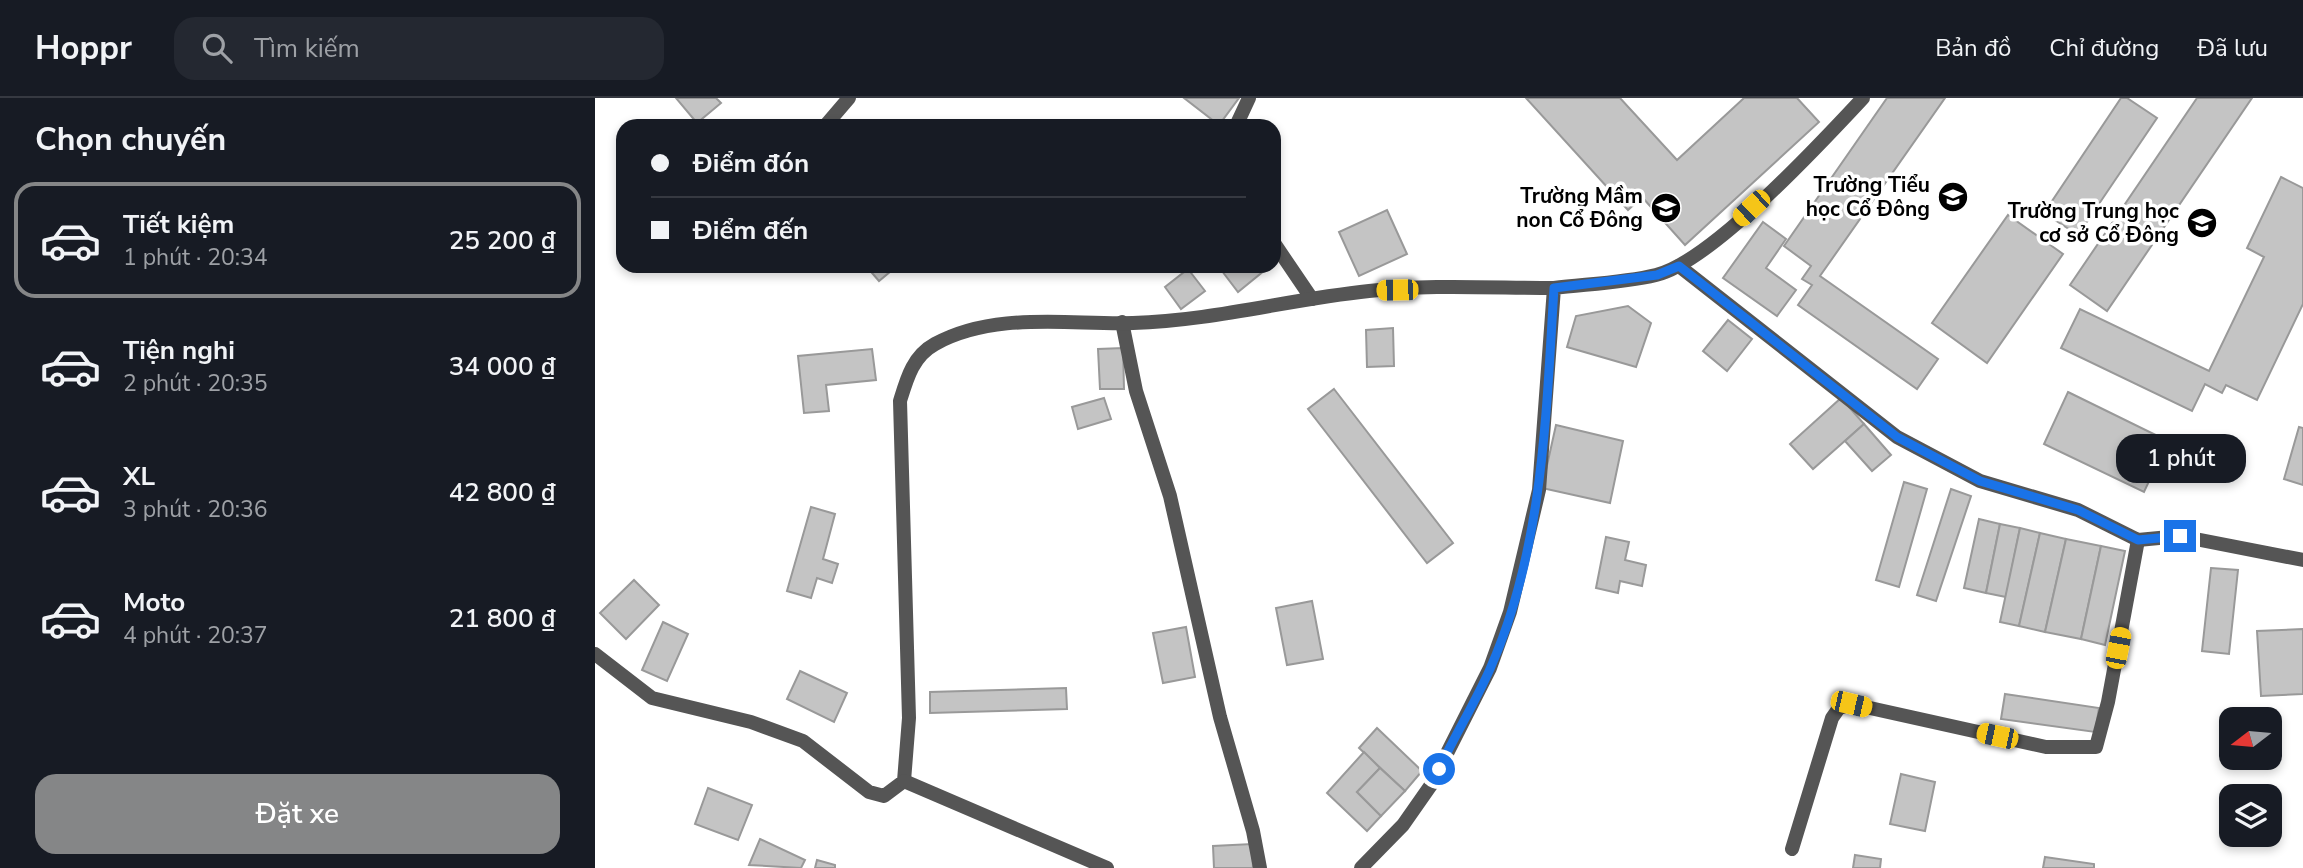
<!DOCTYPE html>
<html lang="vi">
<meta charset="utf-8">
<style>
:root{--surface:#171b24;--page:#242831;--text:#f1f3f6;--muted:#9ea1a6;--line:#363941;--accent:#858687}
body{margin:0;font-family:"Nunito Sans",sans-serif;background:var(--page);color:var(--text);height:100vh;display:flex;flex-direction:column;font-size:26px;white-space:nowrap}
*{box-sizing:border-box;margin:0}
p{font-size:23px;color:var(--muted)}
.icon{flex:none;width:38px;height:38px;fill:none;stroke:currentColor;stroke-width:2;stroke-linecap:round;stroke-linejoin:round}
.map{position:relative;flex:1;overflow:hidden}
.sheet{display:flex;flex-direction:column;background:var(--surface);width:595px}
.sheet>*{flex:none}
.top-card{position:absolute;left:21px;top:21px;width:665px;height:154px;border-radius:21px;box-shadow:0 4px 10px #0003;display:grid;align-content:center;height:154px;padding:0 35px;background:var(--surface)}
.needle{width:46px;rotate:254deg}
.fabs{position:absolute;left:1624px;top:609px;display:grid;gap:14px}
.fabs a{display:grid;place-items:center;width:63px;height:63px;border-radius:14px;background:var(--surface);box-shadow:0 4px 10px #0003;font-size:35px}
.end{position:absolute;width:32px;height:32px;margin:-16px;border:9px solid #1a73e8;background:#fff;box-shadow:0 0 0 4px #fff}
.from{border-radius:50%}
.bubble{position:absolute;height:49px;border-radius:21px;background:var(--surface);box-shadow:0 4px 10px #0003;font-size:23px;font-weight:600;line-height:49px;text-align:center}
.car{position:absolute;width:21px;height:42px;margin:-21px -10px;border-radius:9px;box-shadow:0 0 5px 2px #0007;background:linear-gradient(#f5c518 24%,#345 0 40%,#f5c518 0 76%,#345 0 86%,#f5c518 0)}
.top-card b{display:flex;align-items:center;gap:24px;height:66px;font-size:26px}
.top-card b+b{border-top:2px solid var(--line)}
.top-card i{width:18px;height:18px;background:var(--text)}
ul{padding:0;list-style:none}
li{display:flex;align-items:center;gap:21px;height:116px;margin:0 14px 10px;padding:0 21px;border:4px solid transparent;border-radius:21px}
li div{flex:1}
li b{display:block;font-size:26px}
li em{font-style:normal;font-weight:600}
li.on{border-color:var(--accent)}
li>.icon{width:63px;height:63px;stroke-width:1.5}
h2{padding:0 35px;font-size:32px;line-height:84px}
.button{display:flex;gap:14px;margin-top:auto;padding:14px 35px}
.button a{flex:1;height:80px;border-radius:21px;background:var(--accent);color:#fff;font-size:28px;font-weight:600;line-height:80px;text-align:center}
header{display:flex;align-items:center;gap:42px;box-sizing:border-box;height:98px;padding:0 35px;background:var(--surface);border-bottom:2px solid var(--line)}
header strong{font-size:33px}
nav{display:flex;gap:38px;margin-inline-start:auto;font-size:24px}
.search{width:490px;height:63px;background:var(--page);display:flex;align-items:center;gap:18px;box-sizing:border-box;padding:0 24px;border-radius:21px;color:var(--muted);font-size:26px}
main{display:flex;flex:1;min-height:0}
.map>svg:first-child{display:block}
.building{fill:#c4c4c4;stroke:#999;stroke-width:2}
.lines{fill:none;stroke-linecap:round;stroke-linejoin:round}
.minor{stroke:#555;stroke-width:14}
.route{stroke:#1a73e8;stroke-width:9}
.labels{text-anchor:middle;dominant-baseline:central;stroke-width:7;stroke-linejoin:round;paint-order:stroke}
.poi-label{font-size:21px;font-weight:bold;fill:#000;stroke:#fff;text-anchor:end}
</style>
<header>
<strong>Hoppr</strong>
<div class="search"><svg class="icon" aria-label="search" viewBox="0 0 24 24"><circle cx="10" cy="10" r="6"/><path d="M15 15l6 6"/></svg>Tìm kiếm</div>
<nav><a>Bản đồ</a><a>Chỉ đường</a><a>Đã lưu</a></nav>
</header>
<main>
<section class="sheet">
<h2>Chọn chuyến</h2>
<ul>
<li class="on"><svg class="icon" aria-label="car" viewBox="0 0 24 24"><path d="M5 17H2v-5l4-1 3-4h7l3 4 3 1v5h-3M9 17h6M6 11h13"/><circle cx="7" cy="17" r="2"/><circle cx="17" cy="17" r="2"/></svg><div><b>Tiết kiệm</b><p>1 phút · 20:34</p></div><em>25 200 ₫</em></li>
<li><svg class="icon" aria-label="car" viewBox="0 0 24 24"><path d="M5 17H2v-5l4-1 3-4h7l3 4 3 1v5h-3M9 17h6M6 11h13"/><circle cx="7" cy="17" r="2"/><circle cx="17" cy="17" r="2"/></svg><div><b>Tiện nghi</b><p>2 phút · 20:35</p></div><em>34 000 ₫</em></li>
<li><svg class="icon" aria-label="car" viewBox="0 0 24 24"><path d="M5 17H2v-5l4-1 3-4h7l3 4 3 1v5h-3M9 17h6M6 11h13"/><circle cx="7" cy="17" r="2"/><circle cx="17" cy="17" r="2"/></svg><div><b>XL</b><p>3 phút · 20:36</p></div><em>42 800 ₫</em></li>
<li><svg class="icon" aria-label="car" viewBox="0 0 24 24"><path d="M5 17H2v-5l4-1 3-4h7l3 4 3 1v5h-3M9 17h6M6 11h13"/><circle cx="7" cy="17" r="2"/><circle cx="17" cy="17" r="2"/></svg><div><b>Moto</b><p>4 phút · 20:37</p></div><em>21 800 ₫</em></li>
</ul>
<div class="button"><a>Đặt xe</a></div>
</section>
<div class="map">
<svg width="1708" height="770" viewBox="0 0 1708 770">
<rect width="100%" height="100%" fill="#fff"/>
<g class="building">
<polygon points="81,0 121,0 126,5 102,25"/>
<polygon points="589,0 644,0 624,27"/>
<polygon points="931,0 1025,0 1082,62 1149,0 1202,0 1224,24 1090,147 1047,99 1033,112"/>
<polygon points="1292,0 1350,0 1225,178 1343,261 1322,291 1203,207 1217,187 1207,181 1216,168 1189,148"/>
<polygon points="1526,0 1532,0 1562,20 1483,137 1449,115"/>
<polygon points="1602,0 1657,0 1512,213 1475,187"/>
<polygon points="1686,79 1708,90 1708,206 1662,302 1631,287 1627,295 1610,286 1597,313 1466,250 1485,211 1614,273 1669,159 1652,150"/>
<polygon points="792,112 812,156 764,178 744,134"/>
<polygon points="1413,117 1468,156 1392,265 1337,225"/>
<polygon points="1168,124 1191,141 1171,170 1201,192 1182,218 1128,180"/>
<polygon points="271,168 302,168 284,183"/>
<polygon points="667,168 670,172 643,194 624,169"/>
<polygon points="593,171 610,193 586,211 570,189"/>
<polygon points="1033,208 1056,225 1041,269 972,249 981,218"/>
<polygon points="1133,222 1157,241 1132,273 1108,253"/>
<polygon points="798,230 799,268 772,269 771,232"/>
<polygon points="528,250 529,291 505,291 503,251"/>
<polygon points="277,251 281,282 231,287 234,313 209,315 203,258"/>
<polygon points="739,291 858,445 832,465 713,311"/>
<polygon points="1473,294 1573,343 1549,394 1449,346"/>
<polygon points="509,300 516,321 483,331 477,309"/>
<polygon points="1246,300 1269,326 1218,371 1195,346"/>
<polygon points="1269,326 1296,357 1277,373 1250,343"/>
<polygon points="961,327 1028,343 1015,405 947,390"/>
<polygon points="1704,329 1708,330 1708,387 1689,381"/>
<polygon points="1309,384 1332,391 1304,489 1281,482"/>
<polygon points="1356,391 1376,398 1341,503 1322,497"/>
<polygon points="216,409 240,416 228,461 243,466 237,485 222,480 216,500 192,493"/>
<polygon points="1384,421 1405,426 1391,495 1369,490"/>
<polygon points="1405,426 1425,430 1411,499 1391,495"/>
<polygon points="1425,430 1445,435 1424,528 1405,524"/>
<polygon points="1445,435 1471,441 1450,534 1424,528"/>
<polygon points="1011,439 1034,444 1030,462 1051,467 1047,488 1025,483 1023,495 1001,490"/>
<polygon points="1471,441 1506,448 1486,541 1450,534"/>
<polygon points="1506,448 1530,453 1510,547 1486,541"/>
<polygon points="1616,470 1643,472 1634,556 1607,553"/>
<polygon points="39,482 64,507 31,541 5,515"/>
<polygon points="717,503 728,561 692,567 681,510"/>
<polygon points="68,524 93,536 72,583 47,572"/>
<polygon points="591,529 600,579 568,585 558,535"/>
<polygon points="1708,531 1708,596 1666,598 1662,533"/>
<polygon points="205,573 252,595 239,624 192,601"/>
<polygon points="471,590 472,611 335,615 335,594"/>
<polygon points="1410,596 1504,610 1500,634 1406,621"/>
<polygon points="782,630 827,673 810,693 764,650"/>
<polygon points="769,654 785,670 762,694 786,718 772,733 732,695"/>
<polygon points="785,670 810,693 786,718 762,694"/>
<polygon points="1306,676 1340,684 1330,733 1295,726"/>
<polygon points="113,690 157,707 143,742 100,726"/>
<polygon points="165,741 210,762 206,770 154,767"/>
<polygon points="657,746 658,770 619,770 618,748"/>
<polygon points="1260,757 1286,761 1285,770 1258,770"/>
<polygon points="1450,759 1499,766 1499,770 1448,770"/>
<polygon points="222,762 240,767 240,770 220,770"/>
</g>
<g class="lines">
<g class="minor">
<polyline points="230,28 254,0"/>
<polyline points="641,28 654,0"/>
<polyline points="679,145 717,201"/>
<polyline points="1084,168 1302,339 1385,383 1483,412 1543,442 1585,438 1708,462"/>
<polyline points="527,224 541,293 575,398 625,619 658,733 665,770"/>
<path d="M0 556 57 600 156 624 208 643 274 694 289 698 309 683 314 620 305 303C312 280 318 258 340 246 400 213 474 227 538 225 617 223 695 201 774 193 835 186 898 190 959 190"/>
<polyline points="309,683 512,770"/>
<polyline points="1197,751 1237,620 1244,610 1257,606 1451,649 1501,649 1513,604 1543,442"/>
<path d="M766 770 808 727 836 687 895 570 915 514 944 392 959 190C992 186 1028 185 1061 177 1116 164 1227 44 1268 0"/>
</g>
</g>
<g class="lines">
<path class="route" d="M844 671C860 637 880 605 895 571 948 452 951 318 959 190L1062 177 1084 168 1302 339 1385 383 1483 412 1543 442 1585 438"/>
</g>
<defs>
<g id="school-disc" transform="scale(1.575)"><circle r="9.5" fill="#000" stroke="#fff"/><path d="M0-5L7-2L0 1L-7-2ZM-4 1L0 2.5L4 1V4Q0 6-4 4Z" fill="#fff"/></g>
</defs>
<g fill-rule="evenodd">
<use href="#school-disc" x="1358" y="99"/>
<use href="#school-disc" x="1071" y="110"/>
<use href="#school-disc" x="1607" y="125"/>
</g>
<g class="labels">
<g class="poi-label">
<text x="1335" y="87">Trường Tiểu<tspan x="1335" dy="24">học Cổ Đông</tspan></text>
<text x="1048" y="98">Trường Mầm<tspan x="1048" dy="24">non Cổ Đông</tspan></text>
<text x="1584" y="113">Trường Trung học<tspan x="1584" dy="24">cơ sở Cổ Đông</tspan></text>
</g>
</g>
</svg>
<div class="fabs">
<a><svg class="needle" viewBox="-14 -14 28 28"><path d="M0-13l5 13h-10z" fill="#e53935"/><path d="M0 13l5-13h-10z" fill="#9ea1a6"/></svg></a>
<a><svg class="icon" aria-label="layers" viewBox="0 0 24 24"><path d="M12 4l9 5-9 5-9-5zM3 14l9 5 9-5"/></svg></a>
</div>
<i class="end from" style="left:844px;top:671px"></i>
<i class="end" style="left:1585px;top:438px"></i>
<div class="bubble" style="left:1521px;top:336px;width:130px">1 phút</div>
<i class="car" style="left:1156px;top:110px;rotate:227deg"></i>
<i class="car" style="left:802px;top:192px;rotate:269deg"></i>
<i class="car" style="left:1523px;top:550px;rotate:11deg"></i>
<i class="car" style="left:1256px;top:606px;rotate:103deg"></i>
<i class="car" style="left:1402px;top:638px;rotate:282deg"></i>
<div class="top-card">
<b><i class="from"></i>Điểm đón</b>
<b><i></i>Điểm đến</b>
</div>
</div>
</main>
